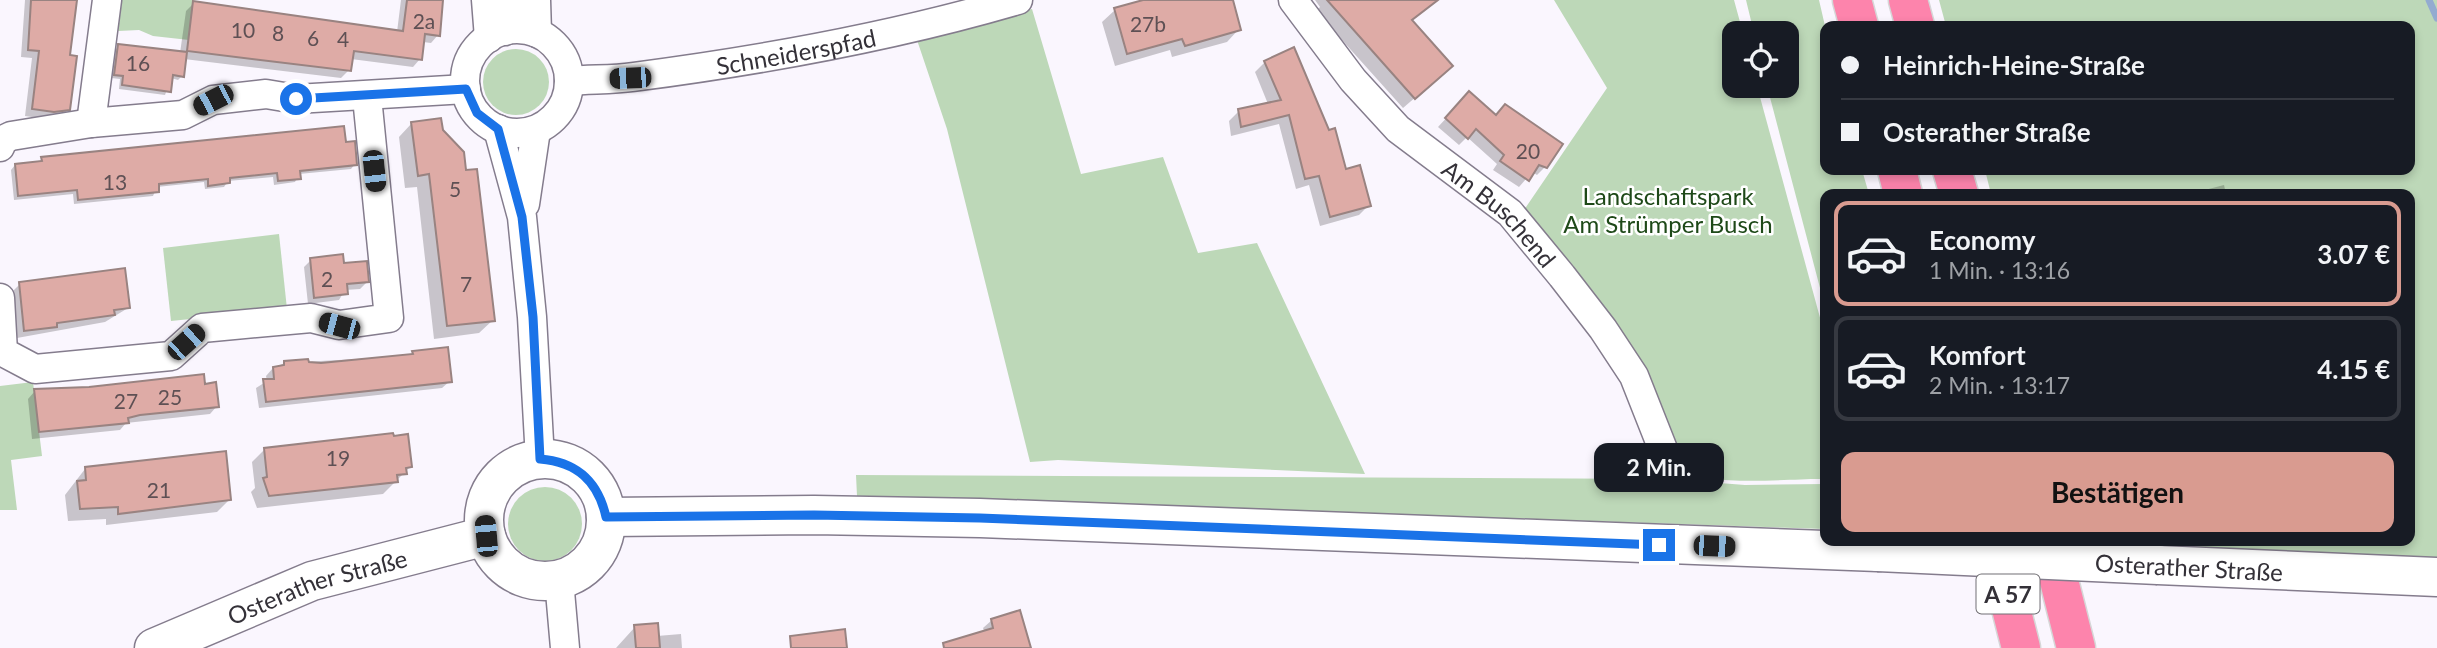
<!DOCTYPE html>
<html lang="de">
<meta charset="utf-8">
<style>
:root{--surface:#171b24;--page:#20242c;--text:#f1f3f6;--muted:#9ea1a6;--line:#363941;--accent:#d99b90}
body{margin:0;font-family:Lato,sans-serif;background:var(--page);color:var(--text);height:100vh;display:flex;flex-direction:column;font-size:26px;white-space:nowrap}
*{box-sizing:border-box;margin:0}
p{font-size:23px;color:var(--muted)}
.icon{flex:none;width:38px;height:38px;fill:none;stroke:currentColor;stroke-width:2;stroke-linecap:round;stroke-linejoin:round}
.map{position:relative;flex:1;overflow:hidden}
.panel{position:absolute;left:1820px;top:189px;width:595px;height:357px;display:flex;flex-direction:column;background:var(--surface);border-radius:14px;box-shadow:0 4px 10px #0003}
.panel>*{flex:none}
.hud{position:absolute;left:1820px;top:21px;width:595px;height:154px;border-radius:14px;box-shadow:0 4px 10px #0003;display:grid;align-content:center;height:154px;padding:0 21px;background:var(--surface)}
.tools{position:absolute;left:1722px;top:21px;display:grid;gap:14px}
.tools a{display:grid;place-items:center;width:77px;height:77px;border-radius:14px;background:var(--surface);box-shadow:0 4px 10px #0003;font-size:35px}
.end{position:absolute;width:32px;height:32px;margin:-16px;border:9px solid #1a73e8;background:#fff;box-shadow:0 0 0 4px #fff}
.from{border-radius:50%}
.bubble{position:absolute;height:49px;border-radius:14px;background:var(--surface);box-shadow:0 4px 10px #0003;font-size:23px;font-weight:700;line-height:49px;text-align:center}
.car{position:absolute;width:21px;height:42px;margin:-21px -10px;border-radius:9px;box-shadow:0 0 5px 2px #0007;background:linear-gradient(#222 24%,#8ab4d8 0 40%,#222 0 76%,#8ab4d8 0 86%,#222 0)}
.hud b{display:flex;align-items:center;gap:24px;height:66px;font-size:26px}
.hud b+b{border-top:2px solid var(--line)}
.hud i{width:18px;height:18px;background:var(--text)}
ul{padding:12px 0 0;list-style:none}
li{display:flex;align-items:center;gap:21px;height:105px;margin:0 14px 10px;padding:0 7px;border:4px solid var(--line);border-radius:14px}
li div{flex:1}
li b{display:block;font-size:26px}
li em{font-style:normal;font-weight:700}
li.on{border-color:var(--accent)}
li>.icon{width:63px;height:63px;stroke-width:1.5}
.cta{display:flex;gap:14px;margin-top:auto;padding:14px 21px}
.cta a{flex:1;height:80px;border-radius:14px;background:var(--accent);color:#111;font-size:28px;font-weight:700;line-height:80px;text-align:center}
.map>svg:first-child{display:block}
.green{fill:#bdd8b8}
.shadow{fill:#0003}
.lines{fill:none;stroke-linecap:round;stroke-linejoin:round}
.stream{stroke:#93abd0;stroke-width:7}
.building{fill:#deaba6;stroke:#998381;stroke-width:2}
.minor-casing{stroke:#847c8d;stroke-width:31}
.secondary-casing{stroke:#847c8d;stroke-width:41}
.motorway-casing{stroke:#d6d6d7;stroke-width:41}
.minor{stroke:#fff;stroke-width:28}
.secondary{stroke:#fff;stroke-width:38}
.motorway{stroke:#fd84ac;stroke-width:38}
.secondary-bridge-casing{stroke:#847c8d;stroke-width:41;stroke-linecap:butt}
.secondary-bridge{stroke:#fff;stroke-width:38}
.route{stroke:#1a73e8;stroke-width:9}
.labels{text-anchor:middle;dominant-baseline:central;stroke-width:5;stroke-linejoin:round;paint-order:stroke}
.number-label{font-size:21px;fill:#5e5054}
.shield{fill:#fff;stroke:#716f74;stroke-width:2}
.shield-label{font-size:23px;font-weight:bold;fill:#343138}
.street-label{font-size:24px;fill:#343138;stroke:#fff}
.park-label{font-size:24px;fill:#1e4918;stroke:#fff}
</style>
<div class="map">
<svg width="2437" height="648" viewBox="0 0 2437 648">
<rect width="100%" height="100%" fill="#faf6fe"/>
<g class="green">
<polygon points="122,0 193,0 189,40 153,36 139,30 118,31"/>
<path d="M1554 0H1734L1743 33H1734V86H1757L1825 336V479C1791 478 1708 488 1682 469L1522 213 1607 88Z"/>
<polygon points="1746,0 1819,0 1825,26 1825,170 1862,170 1869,194 1825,194 1825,307 1767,86 1787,86 1787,33 1754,33"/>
<polygon points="1939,0 2437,0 2437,559 2082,541 2410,541 2410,194 1991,194 1985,170 2410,170 2410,26 1946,26"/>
<polygon points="1032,9 1081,174 1163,157 1198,253 1257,243 1365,474 1058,460 1030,462 947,129 917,40"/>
<circle cx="516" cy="82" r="33"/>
<polygon points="279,234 287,309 171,321 163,248"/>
<polygon points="33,382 42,456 11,460 17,510 0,510 0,386"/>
<polygon points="856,475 1668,479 1745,485 1825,484 1825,529 857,496"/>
<circle cx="545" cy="524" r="37"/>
</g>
<g class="shadow">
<polygon points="25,0 76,0 68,57 69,109 61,116 45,119 25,116 32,58 21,57"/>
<polygon points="401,0 442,0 438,35 431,43 423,42 420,59 413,67 351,59 349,70 341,78 184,59 182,76 178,80 171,78 165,95 119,89 120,79 111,78 115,50 119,46 180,53 186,11 194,3 397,32"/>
<polygon points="1149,0 1231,0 1239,29 1227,42 1172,57 1170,50 1115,66 1102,22 1115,10"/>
<polygon points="1315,0 1422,0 1427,7 1411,21 1439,77 1403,108 1316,11 1320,7"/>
<polygon points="1265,62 1369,205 1359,215 1320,226 1309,185 1296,189 1279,124 1231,136 1229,121 1239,111 1268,104 1255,72"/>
<polygon points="1461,102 1495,117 1545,167 1537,175 1532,172 1519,187 1493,170 1497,164 1467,137 1459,145 1438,127"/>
<polygon points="412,123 441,131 493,320 479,333 434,339 417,187 405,188 399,137"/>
<polygon points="345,144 355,164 351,169 299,174 295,182 274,185 273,177 228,181 224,187 205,189 204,182 157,187 153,196 74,204 73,194 14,200 11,170 15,165 37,163 42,159"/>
<polygon points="2224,185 2226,194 2198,194 2201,191"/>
<polygon points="311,260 343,265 367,282 360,289 345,290 339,300 308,304 304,267"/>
<polygon points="20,284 128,308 105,322 17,338 12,292"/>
<polygon points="413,352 450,381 442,388 259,408 256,388 267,381 266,376 273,368 285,363 409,356"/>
<polygon points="203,386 217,406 210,414 126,423 120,430 32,439 28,399 35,391"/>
<polygon points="265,449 410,467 383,494 257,508 251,492 255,488 252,462"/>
<polygon points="85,469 229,500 217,512 106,525 106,519 68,521 65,495"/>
<polygon points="992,620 1029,648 956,648 985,633 983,628"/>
<polygon points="635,627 657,636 681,634 682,648 616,648"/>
</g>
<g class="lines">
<polyline class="stream" points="2429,0 2437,18"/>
</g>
<g class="building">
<polygon points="31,0 77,0 70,55 77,56 70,110 54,112 32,109 39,51 28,50"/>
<polygon points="407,0 443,0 440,36 425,34 422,60 354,51 351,71 187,51 193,1 403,31"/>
<polygon points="1143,0 1233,0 1241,30 1185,46 1182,39 1127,54 1114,8"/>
<polygon points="1327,0 1438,0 1412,20 1453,66 1415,99"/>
<polygon points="118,44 187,52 184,77 173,75 171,92 122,85 123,76 114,75"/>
<polygon points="1294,47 1329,130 1335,128 1346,169 1360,165 1371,206 1330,217 1319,176 1305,179 1289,115 1241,127 1238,109 1281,100 1264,61"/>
<polygon points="1469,91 1496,115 1505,104 1563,144 1547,168 1539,165 1529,181 1500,161 1504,155 1476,129 1468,139 1445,118"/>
<polygon points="441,118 443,130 464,152 466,170 477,169 495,321 447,326 429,174 418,176 411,122"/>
<polygon points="344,126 346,142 355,141 357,165 300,171 301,179 278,181 277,173 230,178 230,183 208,186 208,179 159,184 159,192 78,200 77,190 18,196 15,164 42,161 41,157"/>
<polygon points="343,254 344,263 367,261 369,282 347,284 348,294 314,298 310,258"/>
<polygon points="125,268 130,308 114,310 115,315 57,323 57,327 24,331 19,282"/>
<polygon points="448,347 452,382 266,402 263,379 274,379 273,367 284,365 284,361 308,359 309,362 321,363 413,354 412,351"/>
<polygon points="204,374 205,384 216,382 219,407 140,415 128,418 129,423 39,432 34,389 89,387"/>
<polygon points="393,433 394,436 408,434 412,467 406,468 407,474 397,475 398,482 269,496 263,478 267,477 264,448"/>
<polygon points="226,451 231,500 118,514 118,507 80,509 77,481 86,480 85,467"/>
<polygon points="1020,610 1031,648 944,648 943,643 993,628 991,619"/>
<polygon points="658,623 660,648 636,648 634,625"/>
<polygon points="845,629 847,648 791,648 790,636"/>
</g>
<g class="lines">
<g class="minor-casing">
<g id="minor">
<polyline points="107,0 91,123 183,115 213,100 266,94 296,99 466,89"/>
<polyline points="486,0 489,38"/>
<polyline points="536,0 537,33"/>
<path id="s1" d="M1293 0 1353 80 1398 129 1510 213 1562 276 1603 329 1634 376 1666 457"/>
<circle cx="517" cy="81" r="52"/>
<polyline points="505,31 514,0"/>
<path id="s2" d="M569 81C591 79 612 80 633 77 764 60 892 37 1018 0"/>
<polyline points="498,129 522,217 532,317 540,459"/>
<polyline points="0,147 3,140 11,136 91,123"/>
<polyline points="525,204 536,130"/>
<polyline points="0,298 3,352 35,369 171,356 202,328 311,318 339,325 389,318 367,97"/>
<polyline points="559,580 565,648"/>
</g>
</g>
<g class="secondary-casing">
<g id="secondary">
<circle cx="545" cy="520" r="61"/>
<polyline points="606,517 814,515 980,518 1878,552"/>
<polyline points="2158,565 2437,577"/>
<path id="s3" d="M154 648 312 581 486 536"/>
</g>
</g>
<g class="motorway-casing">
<g id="motorway">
<polyline points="1852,0 1859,26"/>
<polyline points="1908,0 1915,26"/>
<polyline points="1897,170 1903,194"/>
<polyline points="1952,170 1959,194"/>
<polyline points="1994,541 2021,648"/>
<polyline points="2049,541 2076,648"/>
</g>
</g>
<use href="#minor" class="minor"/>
<use href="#secondary" class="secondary"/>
<use href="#motorway" class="motorway"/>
<g class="secondary-bridge-casing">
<polyline id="secondary-bridge" points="1878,552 2158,565"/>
</g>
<use href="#secondary-bridge" class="secondary-bridge"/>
</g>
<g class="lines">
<path class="route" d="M296 99 466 89 477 113 498 129 522 217 533 317 540 459C577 462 598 481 606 517L814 515 980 518 1659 545"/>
</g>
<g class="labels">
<g class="number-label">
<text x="424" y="20">2a</text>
<text x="1148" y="23">27b</text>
<text x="243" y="29">10</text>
<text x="278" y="32">8</text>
<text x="313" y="37">6</text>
<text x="343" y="38">4</text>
<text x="138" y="62">16</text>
<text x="1528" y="150">20</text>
<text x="115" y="181">13</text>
<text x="455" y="188">5</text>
<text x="327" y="278">2</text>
<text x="466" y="283">7</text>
<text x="170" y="396">25</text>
<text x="126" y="400">27</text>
<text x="338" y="457">19</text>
<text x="159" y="489">21</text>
</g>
<rect class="shield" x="1976.5" y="574.5" width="63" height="39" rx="5"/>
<g class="shield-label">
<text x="2008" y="594">A 57</text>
</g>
<g class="street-label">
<text stroke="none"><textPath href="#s2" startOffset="229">Schneiderspfad</textPath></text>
<text stroke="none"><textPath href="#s1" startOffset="299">Am Buschend</textPath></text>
<text transform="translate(2189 567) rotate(3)">Osterather Straße</text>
<text stroke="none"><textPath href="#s3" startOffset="175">Osterather Straße</textPath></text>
</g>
<g class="park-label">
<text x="1668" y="195">Landschaftspark<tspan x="1668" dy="28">Am Strümper Busch</tspan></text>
</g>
</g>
</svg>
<div class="tools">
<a><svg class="icon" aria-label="locate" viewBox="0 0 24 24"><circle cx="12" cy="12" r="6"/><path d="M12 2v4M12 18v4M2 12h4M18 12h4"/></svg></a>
</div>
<i class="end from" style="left:296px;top:99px"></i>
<i class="end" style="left:1659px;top:545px"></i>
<div class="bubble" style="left:1594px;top:443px;width:130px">2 Min.</div>
<i class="car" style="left:630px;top:78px;rotate:268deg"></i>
<i class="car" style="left:213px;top:100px;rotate:243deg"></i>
<i class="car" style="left:374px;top:171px;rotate:174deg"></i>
<i class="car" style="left:339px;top:326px;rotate:285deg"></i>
<i class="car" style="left:186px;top:342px;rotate:48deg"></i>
<i class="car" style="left:486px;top:536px;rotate:355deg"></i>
<i class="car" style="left:1714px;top:546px;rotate:92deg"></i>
<div class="hud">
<b><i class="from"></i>Heinrich-Heine-Straße</b>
<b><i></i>Osterather Straße</b>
</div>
<section class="panel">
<ul>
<li class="on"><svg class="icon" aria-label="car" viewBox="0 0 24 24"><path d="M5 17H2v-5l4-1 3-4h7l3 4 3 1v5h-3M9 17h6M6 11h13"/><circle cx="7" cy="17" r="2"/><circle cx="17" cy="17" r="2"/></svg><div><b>Economy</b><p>1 Min. · 13:16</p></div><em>3.07 €</em></li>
<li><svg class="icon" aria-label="car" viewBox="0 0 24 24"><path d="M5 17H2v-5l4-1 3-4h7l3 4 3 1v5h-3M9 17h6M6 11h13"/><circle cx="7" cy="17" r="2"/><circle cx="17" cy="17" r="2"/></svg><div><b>Komfort</b><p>2 Min. · 13:17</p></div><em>4.15 €</em></li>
</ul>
<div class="cta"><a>Bestätigen</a></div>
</section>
</div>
